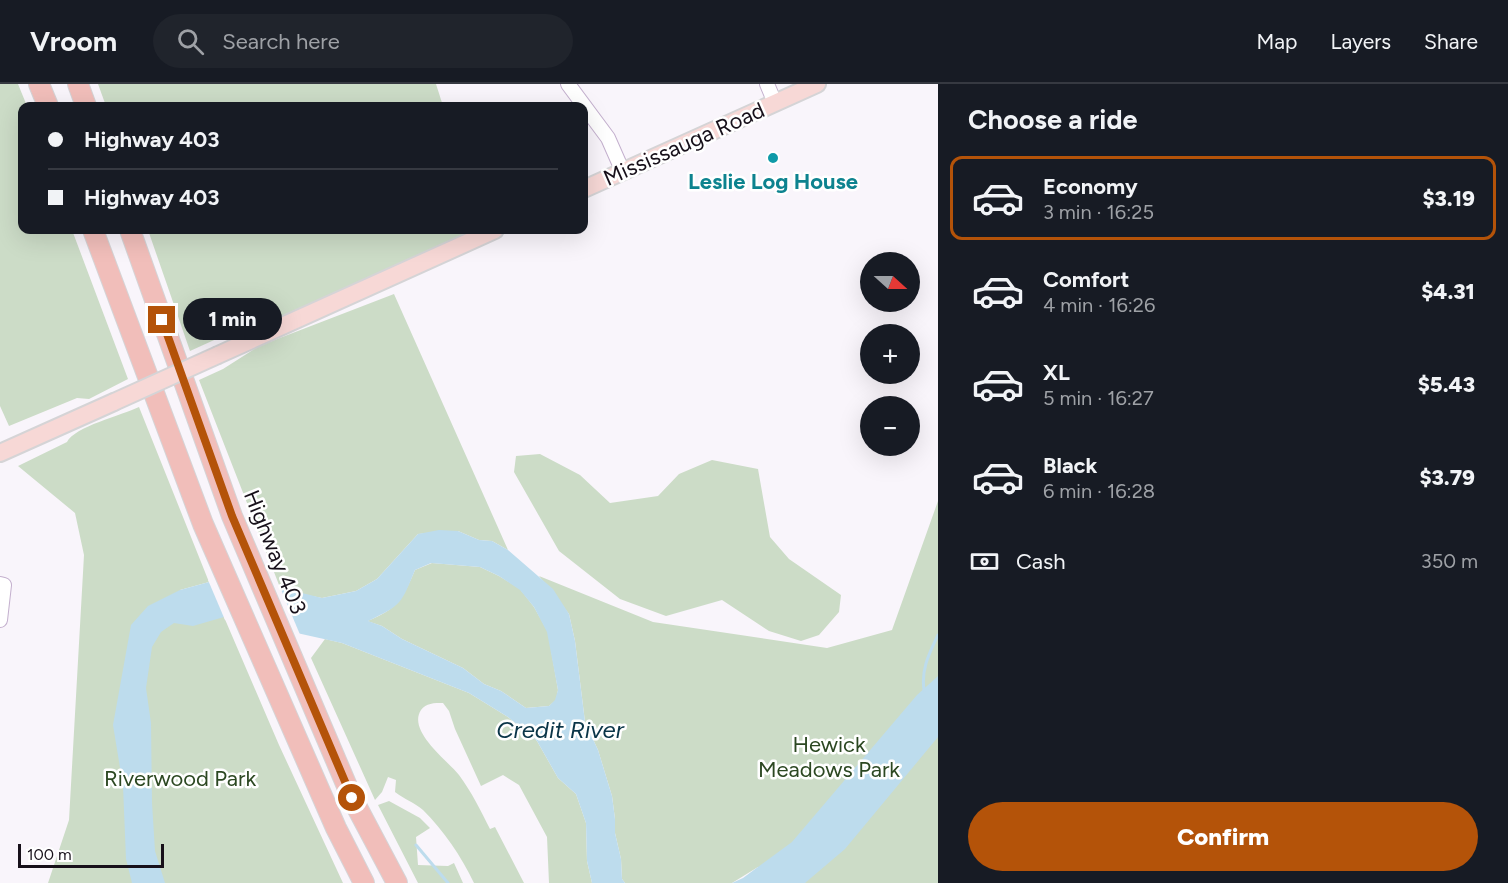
<!DOCTYPE html>
<meta charset="utf-8">
<style>
:root{--surface:#171b24;--page:#20242c;--text:#f1f3f6;--muted:#9ea1a6;--line:#363941;--accent:#b45309}
body{margin:0;font-family:Figtree,sans-serif;background:var(--page);color:var(--text);height:100vh;display:flex;flex-direction:column;font-size:22px;white-space:nowrap}
*{box-sizing:border-box;margin:0}
p{font-size:20px;color:var(--muted)}
.icon{flex:none;width:33px;height:33px;fill:none;stroke:currentColor;stroke-width:2;stroke-linecap:round;stroke-linejoin:round}
.map{position:relative;flex:1;overflow:hidden}
.details{display:flex;flex-direction:column;background:var(--surface);width:570px}
.details>*{flex:none}
.guide{position:absolute;left:18px;top:18px;width:570px;height:132px;border-radius:12px;box-shadow:0 6px 24px #0002;display:grid;align-content:center;height:132px;padding:0 30px;background:var(--surface)}
.needle{width:39px;rotate:111deg}
.controls{position:absolute;left:860px;top:168px;display:grid;gap:12px}
.controls a{display:grid;place-items:center;width:60px;height:60px;border-radius:50%;background:var(--surface);box-shadow:0 6px 24px #0002;font-size:30px}
.scale{position:absolute;left:18px;bottom:15px;width:146px;box-sizing:border-box;padding-left:6px;border:3px solid #17101a;border-top:0;font-size:16px;line-height:21px;white-space:nowrap;color:#17101a;-webkit-text-stroke:4px #fff;paint-order:stroke}
.end{position:absolute;width:27px;height:27px;margin:-14px;border:8px solid #b45309;background:#fff;box-shadow:0 0 0 3px #fff}
.from{border-radius:50%}
.bubble{position:absolute;height:42px;border-radius:21px;background:var(--surface);box-shadow:0 6px 24px #0002;font-size:20px;font-weight:800;line-height:42px;text-align:center}
.guide b{display:flex;align-items:center;gap:21px;height:57px;font-size:22px}
.guide b+b{border-top:2px solid var(--line)}
.guide i{width:15px;height:15px;background:var(--text)}
ul{padding:0;list-style:none}
li{display:flex;align-items:center;gap:18px;height:84px;margin:0 12px 9px;padding:0 18px;border:3px solid transparent;border-radius:12px}
li div{flex:1}
li b{display:block;font-size:22px}
li em{font-style:normal;font-weight:800}
li.current{border-color:var(--accent)}
li>.icon{width:54px;height:54px;stroke-width:1.5}
h2{padding:0 30px;font-size:27px;line-height:72px}
.pay{display:flex;align-items:center;gap:15px;height:66px;padding:0 30px;font-size:22px}
.pay p{margin-inline-start:auto}
.cta{display:flex;gap:12px;margin-top:auto;padding:12px 30px}
.cta a{flex:1;height:69px;border-radius:36px;background:var(--accent);color:#fff;font-size:24px;font-weight:800;line-height:69px;text-align:center}
header{display:flex;align-items:center;gap:36px;box-sizing:border-box;height:84px;padding:0 30px;background:var(--surface);border-bottom:2px solid var(--line)}
header strong{font-size:28px}
nav{display:flex;gap:33px;margin-inline-start:auto;font-size:21px}
.search{width:420px;height:54px;background:var(--page);display:flex;align-items:center;gap:15px;box-sizing:border-box;padding:0 21px;border-radius:33px;color:var(--muted);font-size:22px}
main{display:flex;flex:1;min-height:0}
.map>svg:first-child{display:block}
.green{fill:#ccdcc7}
.water{fill:#bddced;fill-rule:evenodd}
.pier{fill:#f9f5fb}
.lines{fill:none;stroke-linecap:round;stroke-linejoin:round}
.stream{stroke:#bddced;stroke-width:3}
.minor-casing{stroke:#c4b0ce;stroke-width:16}
.major-casing{stroke:#d5d4d6;stroke-width:20}
.highway-casing{stroke:#d5d4d6;stroke-width:22}
.minor{stroke:#fff;stroke-width:14}
.major{stroke:#f7d8d6;stroke-width:16}
.highway{stroke:#f1beba;stroke-width:20}
.major-bridge-casing{stroke:#d5d4d6;stroke-width:20;stroke-linecap:butt}
.major-bridge{stroke:#f7d8d6;stroke-width:16}
.route{stroke:#b45309;stroke-width:8}
.culture-dot{fill:#0f9aa8;stroke:#fff;stroke-width:2}
.labels{text-anchor:middle;dominant-baseline:central;stroke-width:5;stroke-linejoin:round;paint-order:stroke}
.street-label{font-size:22px;fill:#17101a;stroke:#fff}
.culture-label{font-size:22px;font-weight:bold;fill:#0d838f;stroke:#fff}
.park-label{font-size:22px;fill:#2c4822;stroke:#fff}
.water-label{font-size:24px;font-style:italic;fill:#0a3548;stroke:#fff}
</style>
<header>
<strong>Vroom</strong>
<div class="search"><svg class="icon" aria-label="search" viewBox="0 0 24 24"><circle cx="10" cy="10" r="6"/><path d="M15 15l6 6"/></svg>Search here</div>
<nav><a>Map</a><a>Layers</a><a>Share</a></nav>
</header>
<main>
<div class="map">
<svg width="938" height="799" viewBox="0 0 938 799">
<rect width="100%" height="100%" fill="#f9f5fb"/>
<g class="green">
<polygon points="0,0 18,0 27,22 22,22 22,146 72,146 128,295 89,315 77,314 9,342 0,322"/>
<polygon points="98,0 436,0 443,22 106,22"/>
<polygon points="148,146 475,146 249,248 223,252 190,267"/>
<polygon points="394,210 508,466 492,457 479,456 458,447 418,450 377,495 356,507 322,514 281,506 199,296 223,285 259,262"/>
<path d="M139 323 209 498 180 506 224 533 279 661 343 799H48L69 736 84 471 75 429 18 382 67 358C74 343 122 331 139 323Z"/>
<polygon points="540,370 580,391 610,419 658,412 679,390 712,376 758,385 770,453 789,475 841,511 839,528 819,551 801,557 769,547 722,516 666,532 620,515 559,467 514,388 516,372"/>
<polygon points="938,417 938,799 765,799 758,783 732,799 625,799 622,795 621,775 615,749 615,735 612,712 598,666 585,638 575,557 569,530 539,492 653,538 827,564 892,546"/>
<path d="M432 479 480 483 499 492 520 505 534 523 548 548 558 606 556 616 549 622 526 624 501 607 484 600 463 584 402 555 382 542 367 537C397 526 403 514 415 486Z"/>
<path d="M325 555 342 559 469 609 508 633 537 657 558 694 576 710 586 739 587 777 592 799H549L547 753 519 701 503 691 481 702 455 645 449 627 443 619C434 619 426 619 421 626 407 647 448 677 459 691 471 707 481 727 490 745L495 743 524 799H474C461 772 444 747 423 726 415 719 404 715 395 708L396 696 388 693 382 708 375 716 311 574Z"/>
<polygon points="389,717 420,734 430,744 416,753 418,781 448,782 454,779 463,799 418,799 378,721"/>
</g>
<g class="water">
<path d="M439 446 458 447 479 456 492 457 508 466 553 505 569 530 575 557 585 638 598 666 612 712 615 735V749L621 775 622 795 625 799H592L587 777 586 739 576 710 558 694 537 657 508 633 469 609 342 559 224 533 193 542 174 539 161 548 152 563 146 604 151 639 152 719 155 767 165 799H132L126 775 123 702 113 641 131 541 148 522 180 506 209 498 294 507 322 514 356 507 377 495 418 450ZM431 479 480 483 499 492 520 506 534 523 547 548 558 606 555 616 549 622 526 624 501 607 484 600 463 584 402 555 382 542 368 537C402 521 401 520 415 486Z"/>
<polygon points="938,592 938,653 845,765 805,799 732,799 743,794 792,758 917,611"/>
</g>
<polygon class="pier" points="208,496 280,503 301,553 225,536"/>
<g class="lines">
<g class="stream">
<path d="M924 606C921 585 929 570 938 551"/>
<polyline points="416,761 448,799"/>
</g>
<g class="minor-casing">
<g id="minor">
<polyline points="568,0 608,54 623,88"/>
<polyline points="767,0 775,19"/>
<polyline points="0,500 4,501 0,536"/>
</g>
</g>
<g class="major-casing">
<g id="major">
<polyline points="584,105 817,0"/>
<polyline points="218,271 495,146"/>
<polyline points="0,369 114,318"/>
</g>
</g>
<g class="highway-casing">
<g id="highway">
<polyline points="39,0 48,22"/>
<polyline points="78,0 86,22"/>
<polyline points="93,146 203,440 336,744 364,799"/>
<polyline points="130,146 232,432 352,714 397,799"/>
</g>
</g>
<use href="#minor" class="minor"/>
<use href="#major" class="major"/>
<use href="#highway" class="highway"/>
<g class="major-bridge-casing">
<polyline id="major-bridge" points="114,318 218,271"/>
</g>
<use href="#major-bridge" class="major-bridge"/>
</g>
<g class="lines">
<polyline class="route" points="162,236 232,432 352,714"/>
</g>
<circle class="culture-dot" cx="773" cy="74" r="6"/>
<g class="labels">
<g class="street-label">
<text transform="translate(684 60) rotate(-24)">Mississauga Road</text>
<text transform="translate(275 468) rotate(68)">Highway 403</text>
</g>
<g class="culture-label">
<text x="773" y="97">Leslie Log House</text>
</g>
<g class="park-label">
<text x="829" y="660">Hewick<tspan x="829" dy="25">Meadows Park</tspan></text>
<text x="180" y="694">Riverwood Park</text>
</g>
<g class="water-label">
<text x="560" y="645">Credit River</text>
</g>
</g>
</svg>
<div class="controls">
<a><svg class="needle" viewBox="-14 -14 28 28"><path d="M0-13l5 13h-10z" fill="#e53935"/><path d="M0 13l5-13h-10z" fill="#9ea1a6"/></svg></a>
<a>+</a>
<a>−</a>
</div>
<div class="scale">100 m</div>
<i class="end from" style="left:352px;top:714px"></i>
<i class="end" style="left:162px;top:236px"></i>
<div class="bubble" style="left:183px;top:214px;width:99px">1 min</div>
<div class="guide">
<b><i class="from"></i>Highway 403</b>
<b><i></i>Highway 403</b>
</div>
</div>
<section class="details">
<h2>Choose a ride</h2>
<ul>
<li class="current"><svg class="icon" aria-label="car" viewBox="0 0 24 24"><path d="M5 17H2v-5l4-1 3-4h7l3 4 3 1v5h-3M9 17h6M6 11h13"/><circle cx="7" cy="17" r="2"/><circle cx="17" cy="17" r="2"/></svg><div><b>Economy</b><p>3 min · 16:25</p></div><em>$3.19</em></li>
<li><svg class="icon" aria-label="car" viewBox="0 0 24 24"><path d="M5 17H2v-5l4-1 3-4h7l3 4 3 1v5h-3M9 17h6M6 11h13"/><circle cx="7" cy="17" r="2"/><circle cx="17" cy="17" r="2"/></svg><div><b>Comfort</b><p>4 min · 16:26</p></div><em>$4.31</em></li>
<li><svg class="icon" aria-label="car" viewBox="0 0 24 24"><path d="M5 17H2v-5l4-1 3-4h7l3 4 3 1v5h-3M9 17h6M6 11h13"/><circle cx="7" cy="17" r="2"/><circle cx="17" cy="17" r="2"/></svg><div><b>XL</b><p>5 min · 16:27</p></div><em>$5.43</em></li>
<li><svg class="icon" aria-label="car" viewBox="0 0 24 24"><path d="M5 17H2v-5l4-1 3-4h7l3 4 3 1v5h-3M9 17h6M6 11h13"/><circle cx="7" cy="17" r="2"/><circle cx="17" cy="17" r="2"/></svg><div><b>Black</b><p>6 min · 16:28</p></div><em>$3.79</em></li>
</ul>
<div class="pay"><svg class="icon" aria-label="cash" viewBox="0 0 24 24"><path d="M3 7h18v10H3z"/><circle cx="12" cy="12" r="2"/></svg>Cash<p>350 m</p></div>
<div class="cta"><a>Confirm</a></div>
</section>
</main>
